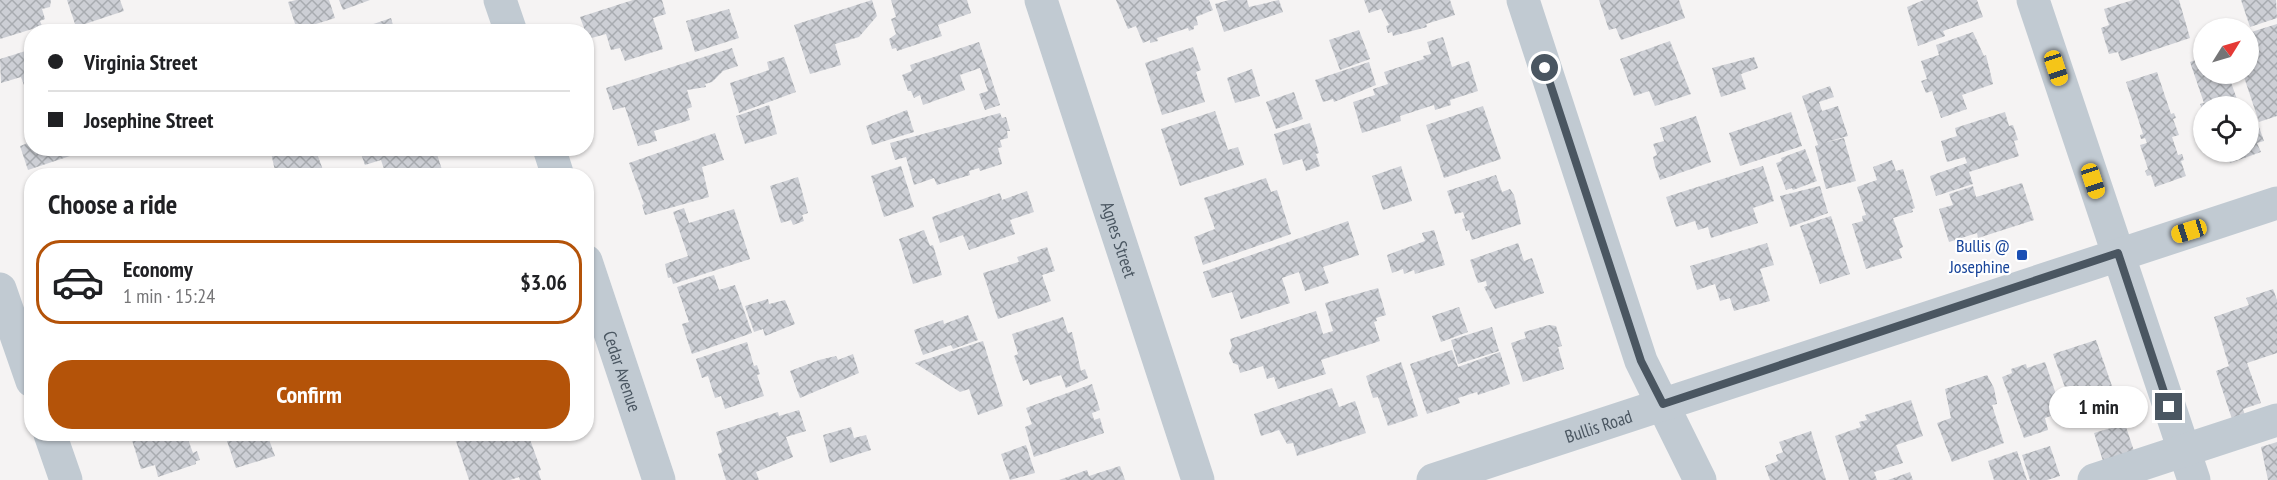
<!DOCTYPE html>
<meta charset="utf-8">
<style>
:root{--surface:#fff;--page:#f2f2f2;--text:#202124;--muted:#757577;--line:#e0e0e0;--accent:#b45309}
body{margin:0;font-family:"PT Sans Narrow",sans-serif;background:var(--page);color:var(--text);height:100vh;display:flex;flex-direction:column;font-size:22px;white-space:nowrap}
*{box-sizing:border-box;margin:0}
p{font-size:20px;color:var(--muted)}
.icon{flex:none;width:33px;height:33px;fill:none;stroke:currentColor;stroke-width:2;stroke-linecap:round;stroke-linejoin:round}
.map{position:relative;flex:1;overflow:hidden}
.sheet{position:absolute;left:24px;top:168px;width:570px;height:273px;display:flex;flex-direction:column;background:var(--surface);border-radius:24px;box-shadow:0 2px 4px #0004}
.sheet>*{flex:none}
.top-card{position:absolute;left:24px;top:24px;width:570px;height:132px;border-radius:24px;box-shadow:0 2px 4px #0004;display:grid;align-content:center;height:132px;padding:0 24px;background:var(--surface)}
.needle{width:39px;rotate:53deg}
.controls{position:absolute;left:2193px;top:18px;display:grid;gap:12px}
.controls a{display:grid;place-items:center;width:66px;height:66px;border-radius:50%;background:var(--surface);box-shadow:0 2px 4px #0004;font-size:30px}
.end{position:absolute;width:27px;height:27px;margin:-14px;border:8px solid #4a5661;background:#fff;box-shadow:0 0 0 3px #fff}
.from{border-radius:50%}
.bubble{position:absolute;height:42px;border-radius:21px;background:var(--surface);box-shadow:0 2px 4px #0004;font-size:20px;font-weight:700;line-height:42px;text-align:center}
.car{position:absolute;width:18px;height:36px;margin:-18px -9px;border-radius:8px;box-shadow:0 0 4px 2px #0007;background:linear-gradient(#f5c518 24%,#345 0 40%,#f5c518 0 76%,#345 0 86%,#f5c518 0)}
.top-card b{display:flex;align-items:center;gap:21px;height:57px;font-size:22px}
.top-card b+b{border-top:2px solid var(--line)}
.top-card i{width:15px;height:15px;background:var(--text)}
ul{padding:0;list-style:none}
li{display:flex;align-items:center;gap:18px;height:84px;margin:0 12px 9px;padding:0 12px;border:3px solid transparent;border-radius:24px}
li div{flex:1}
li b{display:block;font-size:22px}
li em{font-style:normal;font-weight:700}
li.selected{border-color:var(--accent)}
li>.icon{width:54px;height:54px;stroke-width:1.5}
h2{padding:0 24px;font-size:27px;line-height:72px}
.primary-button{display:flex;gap:12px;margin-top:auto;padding:12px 24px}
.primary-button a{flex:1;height:69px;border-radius:24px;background:var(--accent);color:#fff;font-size:24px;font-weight:700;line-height:69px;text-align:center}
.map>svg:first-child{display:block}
.building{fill:url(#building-cross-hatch)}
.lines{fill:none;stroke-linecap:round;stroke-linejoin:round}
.minor{stroke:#c1cad2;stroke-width:33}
.route{stroke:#4a5661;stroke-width:8}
.transit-dot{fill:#1a4fb4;stroke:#fff;stroke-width:2}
.labels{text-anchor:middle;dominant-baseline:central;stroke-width:4.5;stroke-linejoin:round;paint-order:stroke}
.street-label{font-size:18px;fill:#4a5661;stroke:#fff}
.transit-label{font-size:18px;fill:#164399;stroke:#fff;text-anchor:end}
</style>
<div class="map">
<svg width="2277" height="480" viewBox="0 0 2277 480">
<defs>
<pattern id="building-cross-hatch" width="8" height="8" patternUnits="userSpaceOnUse" patternTransform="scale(1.5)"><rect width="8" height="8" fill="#cdcfd5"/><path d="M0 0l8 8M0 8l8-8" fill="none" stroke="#a8abb0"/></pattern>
</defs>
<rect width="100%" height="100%" fill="#f5f3f3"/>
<g class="building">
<polygon points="0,0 51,0 50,7 42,9 45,19 40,21 42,26 0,39"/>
<polygon points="67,0 120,0 124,11 76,27"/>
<polygon points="296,0 329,0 335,18 297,30 288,2"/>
<polygon points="339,0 370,0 343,10"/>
<polygon points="633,0 662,0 666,14 653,18 663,49 625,61 620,48 611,50 606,34 588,39 580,17"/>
<polygon points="872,0 877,16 859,37 835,44 841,65 810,74 794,25"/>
<polygon points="891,0 967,0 971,13 938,25 942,36 897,51 896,48 892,49 889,39 896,34 891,19 896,17"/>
<polygon points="1116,0 1209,0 1213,10 1196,17 1198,25 1194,26 1194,29 1189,31 1188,28 1157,38 1158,41 1150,43 1150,40 1143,43 1136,26 1128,29"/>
<polygon points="1229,0 1247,0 1249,7 1279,0 1283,12 1224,32 1215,4"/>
<polygon points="1364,0 1450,0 1455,15 1426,24 1427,27 1393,36 1392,32 1388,33 1386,26 1389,25 1381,9 1369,13"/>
<polygon points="1599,0 1679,0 1685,18 1621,40 1616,28 1609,30"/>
<polygon points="1924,0 1977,0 1983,17 1943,31 1945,36 1918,46 1907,7"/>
<polygon points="2133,0 2179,0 2190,38 2121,61 2118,52 2109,54 2101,28 2109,25 2104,9"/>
<polygon points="2241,0 2276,0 2277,18 2250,27"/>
<polygon points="729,9 739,38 695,52 686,21"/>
<polygon points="391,18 395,32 353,32 353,31"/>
<polygon points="2277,24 2277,116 2259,122 2243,74 2248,74 2248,33"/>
<polygon points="1359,30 1370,59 1340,70 1329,40"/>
<polygon points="1973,32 1984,56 1986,55 1993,84 1962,95 1967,109 1941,118 1932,91 1926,93 1921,81 1927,79 1921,61 1939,55 1936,45"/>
<polygon points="1443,37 1452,67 1469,61 1478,91 1450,100 1451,105 1435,110 1434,105 1400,116 1401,121 1362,133 1353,102 1375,95 1373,89 1388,84 1384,72 1424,59 1423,56 1431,54 1427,42"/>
<polygon points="1670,41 1691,94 1655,106 1649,91 1634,96 1620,59"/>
<polygon points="979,42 1000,105 985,110 979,94 988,91 980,68 960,75 965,90 923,105 920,95 914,98 911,91 908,91 902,75 912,71 910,65"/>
<polygon points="1193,47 1201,70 1196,72 1205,102 1162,115 1145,63"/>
<polygon points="732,48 738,66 723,71 712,82 705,84 706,87 687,90 692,107 687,109 690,120 654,131 657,141 638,146 625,107 613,110 606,88"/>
<polygon points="32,49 32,92 27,93 21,77 1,83 0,59"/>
<polygon points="784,57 796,92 739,113 730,83 769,70 767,62"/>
<polygon points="1754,57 1758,68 1741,74 1746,89 1721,97 1712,68"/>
<polygon points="2204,57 2204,74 2228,74 2238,102 2242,101 2243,106 2204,106 2203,111 2200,104 2204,103 2190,62"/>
<polygon points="1369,62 1376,85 1334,102 1333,99 1323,102 1315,80"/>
<polygon points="1252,69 1260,96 1235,103 1227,78"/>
<polygon points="2157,72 2171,114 2174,113 2176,118 2173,119 2179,135 2172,137 2178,155 2182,154 2184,160 2181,161 2186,176 2155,187 2151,175 2147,176 2145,171 2148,169 2140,145 2147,143 2145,138 2141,139 2140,135 2143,134 2126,82"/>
<polygon points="1830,86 1834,97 1819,102 1822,111 1838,106 1848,136 1823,143 1844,138 1856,181 1826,189 1815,146 1818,145 1802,96"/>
<polygon points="1294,92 1303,119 1276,129 1266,102"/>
<polygon points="769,105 777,134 745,144 736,116"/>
<polygon points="1483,106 1501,159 1444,178 1426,125"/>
<polygon points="907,110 914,132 872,145 866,126"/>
<polygon points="1215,111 1228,150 1238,147 1244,165 1180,186 1161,129"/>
<polygon points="1791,112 1802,146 1740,166 1729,133"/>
<polygon points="2005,112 2009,126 2013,125 2018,140 2014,141 2019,156 1969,172 1973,184 1936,196 1930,176 1967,163 1965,157 1947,162 1941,141 1957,136 1955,128"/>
<polygon points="1000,113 1002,118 1006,117 1010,131 1007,131 1008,138 1000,140 1002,147 998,148 1002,164 980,171 979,168 969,171 970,175 937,185 934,178 914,185 906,157 895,160 890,143"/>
<polygon points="1696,116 1711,162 1660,180 1655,166 1653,157 1657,155 1653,144 1664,141 1660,128"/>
<polygon points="2255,116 2264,141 2257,143 2261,152 2230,163 2226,152 2248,152 2248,119"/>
<polygon points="1310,123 1319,153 1316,154 1320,166 1306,171 1302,159 1283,165 1274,134"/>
<polygon points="32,127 32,148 78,148 79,153 28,170 20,146 28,143 26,137 31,135 28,128"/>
<polygon points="715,133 724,160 702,167 709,197 645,215 642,205 644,204 629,163"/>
<polygon points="270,148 315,148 323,170 307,176 280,176 278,170 275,171"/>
<polygon points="359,148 435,148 444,176 380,176 379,171 384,169 381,160 365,165"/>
<polygon points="1805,149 1817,181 1793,190 1792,188 1786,190 1776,163 1782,161 1781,158"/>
<polygon points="1892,160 1896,171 1903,169 1915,208 1912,209 1913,212 1893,218 1903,247 1899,249 1902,258 1866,269 1852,224 1863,221 1862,216 1866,215 1857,187 1877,180 1873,167"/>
<polygon points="901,166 914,207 884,217 871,176"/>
<polygon points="1401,166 1412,201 1383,210 1372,176"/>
<polygon points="1763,166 1774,201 1753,208 1758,223 1711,238 1708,227 1698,230 1695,221 1676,227 1666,197"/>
<polygon points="1496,175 1502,192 1510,189 1514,195 1521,224 1472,240 1469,230 1466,231 1462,219 1465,218 1463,212 1455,214 1447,191"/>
<polygon points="798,177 808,213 802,215 804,221 793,225 791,220 781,223 770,186"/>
<polygon points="1266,178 1271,192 1277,190 1291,234 1203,265 1194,237 1215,229 1204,198"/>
<polygon points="2022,183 2034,220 1978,238 1977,233 1949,242 1939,209 1953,205 1949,194 1973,186 1976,197"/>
<polygon points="1820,186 1828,213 1790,227 1780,196"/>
<polygon points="1027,191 1034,212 1010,220 1015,234 969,250 963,235 940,243 932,217 1000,193 1002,200"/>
<polygon points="684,208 689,223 734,209 750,259 673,284 671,277 668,278 665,264 688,256 673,212"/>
<polygon points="1831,216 1850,274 1820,284 1800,226"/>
<polygon points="1348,221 1359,255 1323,267 1329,283 1305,291 1299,272 1282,278 1290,303 1241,319 1232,292 1212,298 1203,272"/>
<polygon points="924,230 930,246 933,245 942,275 913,284 899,239"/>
<polygon points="1434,230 1445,265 1415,274 1414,270 1404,274 1403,269 1392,273 1387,255 1425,241 1422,233"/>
<polygon points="1518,243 1524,261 1532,258 1544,293 1495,309 1484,287 1487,286 1486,281 1478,283 1470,260"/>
<polygon points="1767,243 1774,265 1760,269 1770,301 1734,311 1730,298 1720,301 1715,284 1697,290 1690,266"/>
<polygon points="1047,247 1055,271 1042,275 1051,301 998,319 983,273 1019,262 1017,257"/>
<polygon points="714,275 719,290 735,285 752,333 692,354 682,324 689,322 677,287"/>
<polygon points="1378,288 1386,315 1376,318 1377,321 1374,322 1380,341 1321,360 1326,374 1278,389 1274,377 1267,379 1263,366 1240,373 1238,365 1233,363 1229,353 1232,346 1230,339 1316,311 1323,334 1333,331 1325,303"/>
<polygon points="2273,289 2277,300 2277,353 2247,363 2261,403 2243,409 2245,415 2232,419 2216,371 2229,366 2214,317 2249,305 2246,298"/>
<polygon points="768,299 769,304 785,300 795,324 765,336 763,329 754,332 745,306"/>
<polygon points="1459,307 1468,332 1441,342 1432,316"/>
<polygon points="968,315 978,340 953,349 951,345 923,355 914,330 943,320 944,324"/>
<polygon points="1063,317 1068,333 1072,332 1081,371 1085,369 1088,378 1066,388 1061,375 1030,385 1028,379 1023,381 1014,356 1018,354 1012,334"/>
<polygon points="1549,325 1556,326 1562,346 1558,347 1564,369 1523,382 1511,343 1526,338 1524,332"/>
<polygon points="1492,327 1499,351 1458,364 1451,340"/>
<polygon points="2096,340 2121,412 2095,421 2090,405 2073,410 2053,354"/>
<polygon points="983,341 1003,406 978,415 969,389 960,392 915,363"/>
<polygon points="747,342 754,366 757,365 760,374 757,375 764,396 725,409 721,396 715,398 708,376 702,378 696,359"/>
<polygon points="1452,350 1458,367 1500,352 1510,384 1478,395 1477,392 1458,398 1460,403 1427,414 1410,364"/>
<polygon points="853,354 859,373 800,398 790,371 819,360 836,356 838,360"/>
<polygon points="1401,362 1418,416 1388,426 1378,397 1373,398 1366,376"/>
<polygon points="2045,362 2062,412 2045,418 2048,430 2024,438 2002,377 2012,373 2011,369 2026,364 2027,368"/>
<polygon points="1987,375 1994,388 1997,404 1992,405 2004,443 1952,462 1937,423 1951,418 1945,389"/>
<polygon points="1092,384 1100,410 1092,413 1094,420 1100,418 1104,433 1034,457 1025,427 1032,424 1026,408"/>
<polygon points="1332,388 1339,407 1355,401 1366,433 1297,456 1293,443 1287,444 1279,430 1261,436 1254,414"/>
<polygon points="1911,400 1923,436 1896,445 1903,463 1874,472 1877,480 1849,480 1835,436 1861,427 1859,422 1867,420 1865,415"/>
<polygon points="799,410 806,431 786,437 793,457 756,472 759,480 726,480 718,454 722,452 716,432 778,412 779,416"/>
<polygon points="2125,424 2134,451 2103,461 2094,433"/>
<polygon points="851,427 854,438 866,435 871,450 830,463 823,435"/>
<polygon points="1811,431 1826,480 1770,480 1765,466 1778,461 1776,455 1783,452 1779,442"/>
<polygon points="125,434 186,434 193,453 197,451 200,460 196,461 196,464 158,477 155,465 141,469 131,437 127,439"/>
<polygon points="241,434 267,434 275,456 236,468 226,438"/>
<polygon points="463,434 528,434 541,470 538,471 541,480 520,480 519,477 510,480 469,480 456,441 464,439"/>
<polygon points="2277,442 2277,480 2268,480 2261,447"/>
<polygon points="1026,445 1035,473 1010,480 1001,454"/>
<polygon points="2050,446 2060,476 2047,480 2030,480 2022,455"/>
<polygon points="2017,451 2027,480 1994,480 1988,461"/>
<polygon points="1120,466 1125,480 1059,480 1087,470 1089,476"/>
<polygon points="1910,472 1913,480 1888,480"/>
</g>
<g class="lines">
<g class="minor">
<polyline points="500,0 511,32"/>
<path id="s1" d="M1041 0 1198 480"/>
<polyline points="1523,0 1641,361 1700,480"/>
<polyline points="2033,0 2194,480"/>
<polyline points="549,148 558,176"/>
<path id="s2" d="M586 261 659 480"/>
<polyline points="0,289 32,381"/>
<polyline points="50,434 66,480"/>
<path id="s3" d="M1433 480 2277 203"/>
<polyline points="2094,480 2277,420"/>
</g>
</g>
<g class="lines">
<polyline class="route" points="1545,68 1641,361 1663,404 2118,253 2169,407"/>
</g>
<rect class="transit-dot" x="2016" y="249" width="12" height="12" rx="3"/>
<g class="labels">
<g class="street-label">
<text stroke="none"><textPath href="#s1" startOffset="252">Agnes Street</textPath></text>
<text stroke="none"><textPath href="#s2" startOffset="116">Cedar Avenue</textPath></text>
<text stroke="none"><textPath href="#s3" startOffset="174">Bullis Road</textPath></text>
</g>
<g class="transit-label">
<text x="2010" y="245">Bullis @<tspan x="2010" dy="21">Josephine</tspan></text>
</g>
</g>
</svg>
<div class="controls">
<a><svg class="needle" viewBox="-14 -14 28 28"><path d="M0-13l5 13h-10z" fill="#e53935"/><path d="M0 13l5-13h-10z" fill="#757577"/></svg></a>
<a><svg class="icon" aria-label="locate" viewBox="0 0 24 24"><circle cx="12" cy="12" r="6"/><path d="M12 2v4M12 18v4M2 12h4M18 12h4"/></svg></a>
</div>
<i class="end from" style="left:1545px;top:68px"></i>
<i class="end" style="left:2169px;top:407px"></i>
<div class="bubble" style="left:2049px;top:386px;width:99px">1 min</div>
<i class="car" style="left:2056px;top:68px;rotate:162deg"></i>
<i class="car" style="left:2093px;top:181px;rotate:162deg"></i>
<i class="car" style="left:2189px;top:231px;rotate:253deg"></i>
<div class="top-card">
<b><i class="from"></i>Virginia Street</b>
<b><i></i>Josephine Street</b>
</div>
<section class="sheet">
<h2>Choose a ride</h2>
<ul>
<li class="selected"><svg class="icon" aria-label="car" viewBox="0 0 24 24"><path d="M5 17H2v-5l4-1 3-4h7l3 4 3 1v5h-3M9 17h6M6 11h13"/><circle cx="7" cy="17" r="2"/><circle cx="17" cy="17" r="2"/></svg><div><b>Economy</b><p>1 min · 15:24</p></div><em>$3.06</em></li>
</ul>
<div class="primary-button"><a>Confirm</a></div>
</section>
</div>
